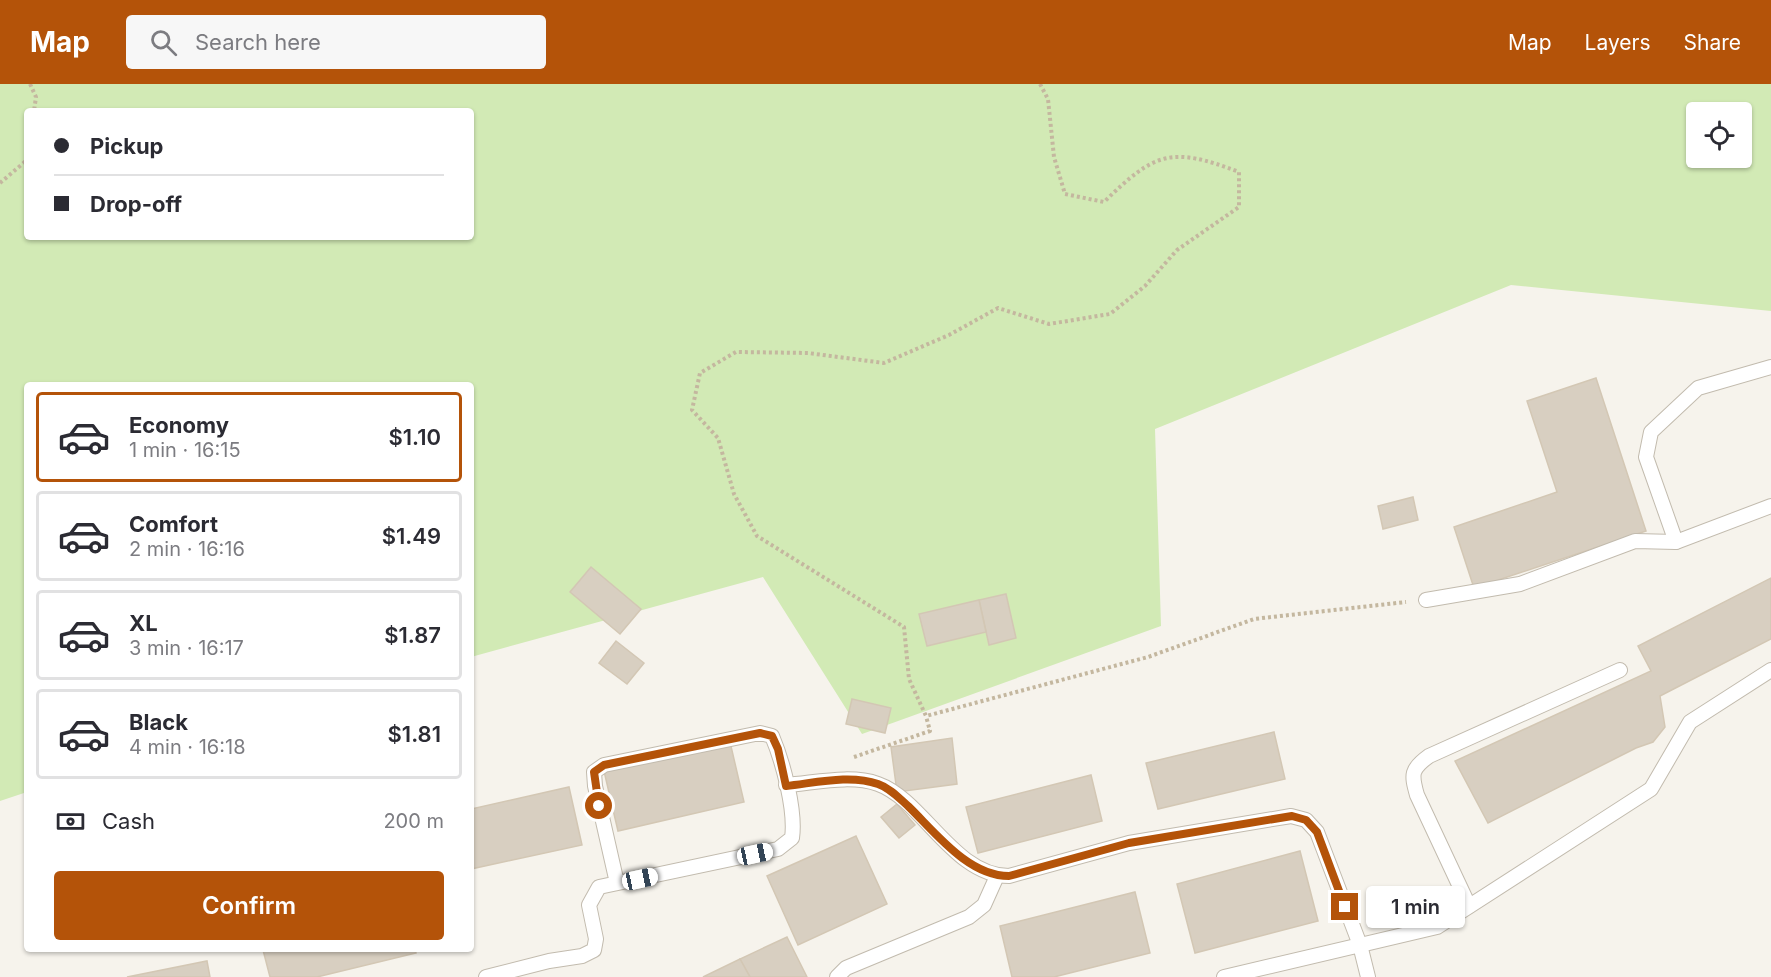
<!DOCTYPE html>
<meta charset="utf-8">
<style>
:root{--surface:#fff;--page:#f7f7f7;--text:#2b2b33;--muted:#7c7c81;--line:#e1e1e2;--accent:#b45309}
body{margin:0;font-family:Inter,sans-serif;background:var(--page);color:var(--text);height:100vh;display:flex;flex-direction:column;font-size:22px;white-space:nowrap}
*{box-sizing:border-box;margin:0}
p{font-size:20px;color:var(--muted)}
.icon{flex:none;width:33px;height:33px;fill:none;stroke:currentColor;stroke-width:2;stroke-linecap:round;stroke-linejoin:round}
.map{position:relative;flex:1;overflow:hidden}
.panel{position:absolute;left:24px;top:298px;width:450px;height:570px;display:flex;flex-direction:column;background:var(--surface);border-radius:6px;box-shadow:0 2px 4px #0004}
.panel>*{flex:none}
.hud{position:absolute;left:24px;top:24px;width:450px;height:132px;border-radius:6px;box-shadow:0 2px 4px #0004;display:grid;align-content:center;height:132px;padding:0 30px;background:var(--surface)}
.controls{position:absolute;left:1686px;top:18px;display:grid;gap:12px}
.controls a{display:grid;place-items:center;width:66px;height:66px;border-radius:6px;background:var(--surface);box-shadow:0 2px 4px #0004;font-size:30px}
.end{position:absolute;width:27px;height:27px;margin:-14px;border:8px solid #b45309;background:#fff;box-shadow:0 0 0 3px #fff}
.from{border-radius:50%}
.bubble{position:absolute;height:42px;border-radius:6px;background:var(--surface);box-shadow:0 2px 4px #0004;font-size:20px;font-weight:600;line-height:42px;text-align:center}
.car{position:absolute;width:18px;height:36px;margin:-18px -9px;border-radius:8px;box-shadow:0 0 4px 2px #0007;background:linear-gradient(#fff 24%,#345 0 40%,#fff 0 76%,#345 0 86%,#fff 0)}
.hud b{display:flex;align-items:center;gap:21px;height:57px;font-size:22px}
.hud b+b{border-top:2px solid var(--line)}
.hud i{width:15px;height:15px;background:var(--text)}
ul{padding:10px 0 0;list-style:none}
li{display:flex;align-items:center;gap:18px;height:90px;margin:0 12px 9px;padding:0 18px;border:3px solid var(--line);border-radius:6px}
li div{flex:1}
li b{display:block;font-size:22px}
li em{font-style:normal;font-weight:600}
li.on{border-color:var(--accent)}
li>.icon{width:54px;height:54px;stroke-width:1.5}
.pay{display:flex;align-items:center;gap:15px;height:66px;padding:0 30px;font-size:22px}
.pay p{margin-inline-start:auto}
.cta{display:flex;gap:12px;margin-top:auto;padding:12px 30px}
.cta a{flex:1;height:69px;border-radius:6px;background:var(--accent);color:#fff;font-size:24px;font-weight:600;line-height:69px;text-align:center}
header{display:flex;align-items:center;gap:36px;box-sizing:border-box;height:84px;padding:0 30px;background:var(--accent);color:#fff}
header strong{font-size:28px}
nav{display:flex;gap:33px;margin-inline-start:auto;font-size:21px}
.search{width:420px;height:54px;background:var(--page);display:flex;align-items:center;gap:15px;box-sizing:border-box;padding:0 21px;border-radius:6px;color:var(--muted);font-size:22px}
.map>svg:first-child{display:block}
.green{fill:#d2eab5;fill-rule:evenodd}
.building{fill:#d8cfc1;stroke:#d3c7b4;stroke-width:1.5}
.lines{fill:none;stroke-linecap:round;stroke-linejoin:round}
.lane-casing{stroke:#c2bbae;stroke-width:16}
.path{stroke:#c4b79f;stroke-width:4;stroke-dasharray:3 3;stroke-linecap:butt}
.lane{stroke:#fff;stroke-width:14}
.route{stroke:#b45309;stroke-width:8}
</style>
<header>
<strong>Map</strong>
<div class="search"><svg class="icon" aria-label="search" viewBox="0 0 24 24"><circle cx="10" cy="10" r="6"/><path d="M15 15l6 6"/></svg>Search here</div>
<nav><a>Map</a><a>Layers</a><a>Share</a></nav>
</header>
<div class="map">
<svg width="1771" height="893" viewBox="0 0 1771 893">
<rect width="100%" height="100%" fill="#f6f3ec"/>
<path class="green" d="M0 0H1771V227L1511 201 1155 345 1161 542 862 650 763 493 471 573V302H27V708L0 717ZM27 27H471V153H27ZM1696 28H1742V74H1696Z"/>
<g class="building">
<polygon points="1596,294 1646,447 1474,504 1454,443 1557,408 1527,317"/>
<polygon points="1413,413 1418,436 1383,445 1378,422"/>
<polygon points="591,483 641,525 620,550 570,508"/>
<polygon points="1771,494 1771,555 1660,612 1665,643 1653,658 1636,664 1488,739 1455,677 1651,587 1638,562"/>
<polygon points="1006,510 1016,554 989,561 979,516"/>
<polygon points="979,516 986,548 927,562 919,530"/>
<polygon points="616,557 644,579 627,600 599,579"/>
<polygon points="852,615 891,624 885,649 846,640"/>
<polygon points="1274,648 1285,695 1158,725 1146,679"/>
<polygon points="952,654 957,700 897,708 891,663"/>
<polygon points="730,658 744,718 618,747 604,687"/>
<polygon points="1091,691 1102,737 978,769 966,723"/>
<polygon points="569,703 582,761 471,785 471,725"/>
<polygon points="897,720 915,741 899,754 881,733"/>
<polygon points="856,752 887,820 798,861 767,792"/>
<polygon points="1300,767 1318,837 1195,869 1177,800"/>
<polygon points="1135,808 1150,869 1054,893 1012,893 1000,842"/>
<polygon points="787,853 807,893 750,893 740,875"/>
<polygon points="263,866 415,866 416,869 317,893 270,893"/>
<polygon points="740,875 750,893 703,893"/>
<polygon points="207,877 210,893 127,893"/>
</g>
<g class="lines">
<g class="lane-casing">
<g id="lane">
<polyline points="1676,458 1646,373 1651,348 1698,304 1771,283"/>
<polyline points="1426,516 1520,500 1635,457 1676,458 1771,422"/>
<path d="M786 701C815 699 850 690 878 700 923 716 954 792 1009 792L1129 759 1291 732 1306 736 1317 748 1360 861 1368 893"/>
<path d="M1469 822 1417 711C1411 690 1411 685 1429 672L1620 586"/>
<path d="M486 893 549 877 582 872 594 866 596 855 589 821 599 803 778 765 792 754C796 727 783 678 772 652L760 649 604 681 594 688 595 702 617 799"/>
<polyline points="837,893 846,884 969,833 984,821 997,792"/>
<polyline points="1224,893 1437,843 1651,705 1690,638 1771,586"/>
</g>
</g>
<g class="path">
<polyline points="30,0 36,13 34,27"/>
<path d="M1040 0 1048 15 1054 73 1065 110 1104 118C1155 68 1171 62 1239 88V123L1177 166 1145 202 1110 230 1049 240 998 224 949 251 884 279 808 269 736 268 700 289 692 326 718 354 734 410 757 452 904 543 909 595 926 632 1148 573 1254 535 1406 518"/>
<polyline points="0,99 27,76"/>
<polyline points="854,673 930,647 926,632"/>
</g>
<use href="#lane" class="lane"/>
</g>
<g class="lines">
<path class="route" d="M599 722 594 688 604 681 760 649 772 652 778 665 786 702C815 699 850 690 878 700 890 704 899 714 908 722 935 748 968 792 1009 792L1129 759 1292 732 1306 736 1317 748 1345 823"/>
</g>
</svg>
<div class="controls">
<a><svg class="icon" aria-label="locate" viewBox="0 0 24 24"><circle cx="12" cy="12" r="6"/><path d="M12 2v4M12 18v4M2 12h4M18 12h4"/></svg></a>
</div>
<i class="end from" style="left:599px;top:722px"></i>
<i class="end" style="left:1345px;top:823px"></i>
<div class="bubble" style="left:1366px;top:802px;width:99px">1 min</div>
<i class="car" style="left:755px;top:770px;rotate:78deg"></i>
<i class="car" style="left:640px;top:795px;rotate:78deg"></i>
<div class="hud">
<b><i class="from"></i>Pickup</b>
<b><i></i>Drop-off</b>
</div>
<section class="panel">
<ul>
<li class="on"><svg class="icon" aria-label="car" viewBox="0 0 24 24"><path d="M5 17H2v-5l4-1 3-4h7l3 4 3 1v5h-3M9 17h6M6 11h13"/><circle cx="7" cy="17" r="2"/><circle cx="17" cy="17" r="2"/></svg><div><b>Economy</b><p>1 min · 16:15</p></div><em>$1.10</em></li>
<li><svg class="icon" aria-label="car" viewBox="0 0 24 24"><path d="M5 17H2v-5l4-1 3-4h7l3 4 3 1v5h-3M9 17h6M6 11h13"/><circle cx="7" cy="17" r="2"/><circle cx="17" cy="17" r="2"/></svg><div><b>Comfort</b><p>2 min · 16:16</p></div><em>$1.49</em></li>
<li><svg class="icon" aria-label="car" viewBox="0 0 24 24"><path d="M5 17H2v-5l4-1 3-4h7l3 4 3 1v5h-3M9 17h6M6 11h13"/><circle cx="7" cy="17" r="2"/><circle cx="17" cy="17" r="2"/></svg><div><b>XL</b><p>3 min · 16:17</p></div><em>$1.87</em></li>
<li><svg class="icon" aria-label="car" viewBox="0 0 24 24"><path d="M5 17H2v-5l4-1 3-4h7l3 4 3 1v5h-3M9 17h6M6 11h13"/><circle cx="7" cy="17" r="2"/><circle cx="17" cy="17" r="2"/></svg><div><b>Black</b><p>4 min · 16:18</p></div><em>$1.81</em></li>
</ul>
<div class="pay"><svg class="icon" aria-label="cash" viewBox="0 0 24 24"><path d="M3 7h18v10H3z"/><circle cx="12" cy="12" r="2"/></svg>Cash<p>200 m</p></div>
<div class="cta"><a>Confirm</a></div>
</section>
</div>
